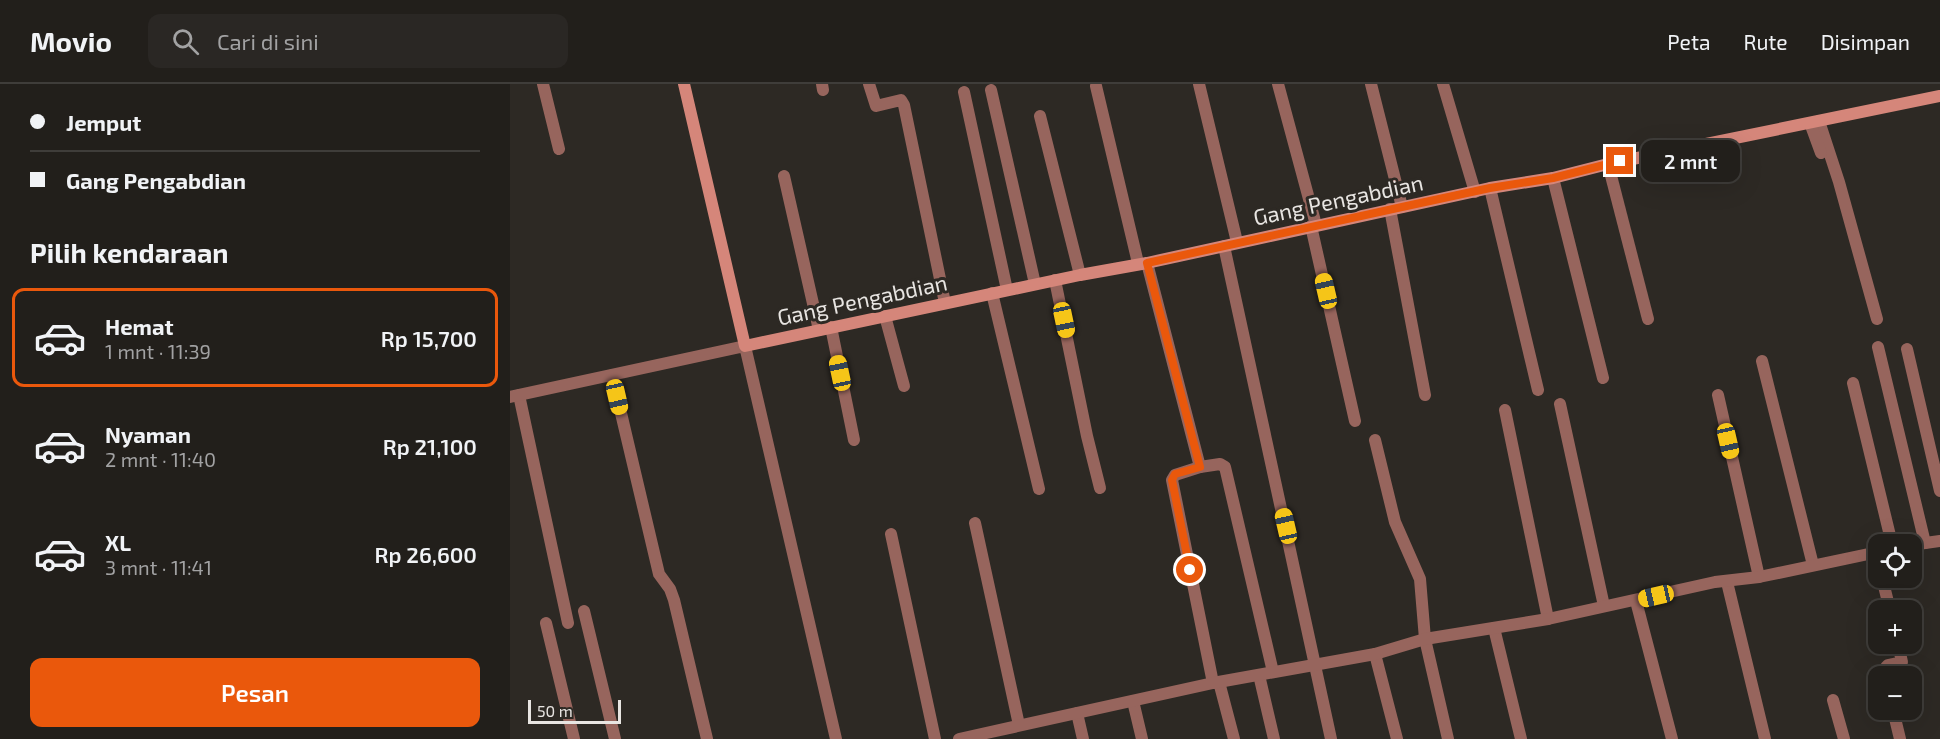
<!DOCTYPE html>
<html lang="id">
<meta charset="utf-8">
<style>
:root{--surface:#221f1b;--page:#2a2724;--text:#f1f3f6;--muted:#a2a2a3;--line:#3f3d3a;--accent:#ea580c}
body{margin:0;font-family:"Exo 2",sans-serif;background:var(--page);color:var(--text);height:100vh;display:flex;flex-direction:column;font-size:22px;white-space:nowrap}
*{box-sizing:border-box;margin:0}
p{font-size:20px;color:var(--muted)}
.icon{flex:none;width:33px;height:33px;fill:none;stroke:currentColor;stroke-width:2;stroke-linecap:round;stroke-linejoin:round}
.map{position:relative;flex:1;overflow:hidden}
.sheet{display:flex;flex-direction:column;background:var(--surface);width:510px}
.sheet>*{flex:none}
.hud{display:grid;align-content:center;height:132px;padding:0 30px;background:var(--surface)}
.fabs{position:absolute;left:1358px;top:450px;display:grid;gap:12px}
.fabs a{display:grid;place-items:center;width:54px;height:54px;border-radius:12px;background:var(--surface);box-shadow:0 6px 24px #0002,0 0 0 2px var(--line);font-size:30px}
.scale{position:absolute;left:18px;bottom:15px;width:93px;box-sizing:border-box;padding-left:6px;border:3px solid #e8e5e2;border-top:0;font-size:16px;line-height:21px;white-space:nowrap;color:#e8e5e2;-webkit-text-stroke:4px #2d2924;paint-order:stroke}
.end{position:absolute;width:27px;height:27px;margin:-14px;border:8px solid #ea580c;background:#fff;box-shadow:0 0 0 3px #fff}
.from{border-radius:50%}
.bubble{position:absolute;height:42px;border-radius:12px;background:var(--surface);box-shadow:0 6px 24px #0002,0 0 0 2px var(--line);font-size:20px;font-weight:600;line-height:42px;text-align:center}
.car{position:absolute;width:18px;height:36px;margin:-18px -9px;border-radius:8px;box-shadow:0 0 4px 2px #0007;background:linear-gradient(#f5c518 24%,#345 0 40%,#f5c518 0 76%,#345 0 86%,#f5c518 0)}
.hud b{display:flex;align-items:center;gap:21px;height:57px;font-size:22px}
.hud b+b{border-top:2px solid var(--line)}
.hud i{width:15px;height:15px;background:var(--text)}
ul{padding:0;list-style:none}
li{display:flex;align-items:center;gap:18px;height:99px;margin:0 12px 9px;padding:0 18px;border:3px solid transparent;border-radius:12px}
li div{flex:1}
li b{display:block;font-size:22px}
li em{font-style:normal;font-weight:600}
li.active{border-color:var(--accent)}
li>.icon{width:54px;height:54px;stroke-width:1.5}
h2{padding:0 30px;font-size:27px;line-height:72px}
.cta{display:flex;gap:12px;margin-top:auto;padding:12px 30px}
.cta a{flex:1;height:69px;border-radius:12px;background:var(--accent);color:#fff;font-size:24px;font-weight:600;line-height:69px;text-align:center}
header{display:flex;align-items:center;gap:36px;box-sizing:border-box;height:84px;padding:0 30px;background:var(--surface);border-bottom:2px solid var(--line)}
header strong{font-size:28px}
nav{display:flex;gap:33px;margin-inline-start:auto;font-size:21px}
.search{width:420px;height:54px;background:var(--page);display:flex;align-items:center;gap:15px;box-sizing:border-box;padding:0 21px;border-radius:12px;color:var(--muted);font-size:22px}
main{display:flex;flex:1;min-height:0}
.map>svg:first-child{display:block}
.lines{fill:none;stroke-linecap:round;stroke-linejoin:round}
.street{stroke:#97655d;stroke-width:12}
.secondary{stroke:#d5867a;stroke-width:12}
.route{stroke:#ea580c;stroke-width:8}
.labels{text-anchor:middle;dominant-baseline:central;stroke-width:6;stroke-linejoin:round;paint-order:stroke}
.street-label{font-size:22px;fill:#e8e5e2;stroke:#2d2924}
</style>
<header>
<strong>Movio</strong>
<div class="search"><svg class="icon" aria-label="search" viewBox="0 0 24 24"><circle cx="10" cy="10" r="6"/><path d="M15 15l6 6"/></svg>Cari di sini</div>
<nav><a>Peta</a><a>Rute</a><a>Disimpan</a></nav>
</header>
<main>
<section class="sheet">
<div class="hud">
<b><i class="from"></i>Jemput</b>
<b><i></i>Gang Pengabdian</b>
</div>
<h2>Pilih kendaraan</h2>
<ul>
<li class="active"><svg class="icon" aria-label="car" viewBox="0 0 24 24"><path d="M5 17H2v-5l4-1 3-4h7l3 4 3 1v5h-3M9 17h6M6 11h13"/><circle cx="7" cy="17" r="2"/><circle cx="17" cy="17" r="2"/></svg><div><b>Hemat</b><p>1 mnt · 11:39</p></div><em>Rp 15,700</em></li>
<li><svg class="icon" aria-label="car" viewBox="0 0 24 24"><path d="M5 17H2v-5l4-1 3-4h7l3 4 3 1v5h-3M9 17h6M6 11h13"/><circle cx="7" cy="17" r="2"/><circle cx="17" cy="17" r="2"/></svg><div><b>Nyaman</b><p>2 mnt · 11:40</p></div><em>Rp 21,100</em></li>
<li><svg class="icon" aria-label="car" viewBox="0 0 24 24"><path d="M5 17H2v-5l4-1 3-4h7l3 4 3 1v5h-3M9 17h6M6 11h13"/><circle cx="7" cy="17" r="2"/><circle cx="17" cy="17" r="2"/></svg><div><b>XL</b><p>3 mnt · 11:41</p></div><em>Rp 26,600</em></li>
</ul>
<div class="cta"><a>Pesan</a></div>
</section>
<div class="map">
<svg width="1430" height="655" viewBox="0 0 1430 655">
<rect width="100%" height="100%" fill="#2d2924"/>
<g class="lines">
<g class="street">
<polyline points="33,0 49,65"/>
<polyline points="312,0 313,6"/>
<polyline points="359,0 366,22 391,16 394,21 435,219"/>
<polyline points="689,0 727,158"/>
<polyline points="768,0 806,141"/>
<polyline points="861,0 892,123"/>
<polyline points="933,0 965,108"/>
<polyline points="586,2 628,179"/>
<polyline points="481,6 525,200"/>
<polyline points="454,8 497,206"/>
<polyline points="530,32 570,191"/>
<polyline points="1309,37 1329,98 1367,235"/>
<polyline points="1300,39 1311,69"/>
<polyline points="1098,80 1138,235"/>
<polyline points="274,92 309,246"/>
<polyline points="1043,94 1093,294"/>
<polyline points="980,104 1028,306"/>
<polyline points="880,125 915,311"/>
<polyline points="801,142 845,337"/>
<polyline points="714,162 821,655"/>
<polyline points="637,179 690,383 665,391 662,396 703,599"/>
<polyline points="545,196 577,352 590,404"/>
<polyline points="482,209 529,405"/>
<polyline points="375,232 394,302"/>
<polyline points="321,243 344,356"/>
<polyline points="1368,263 1415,459"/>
<polyline points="1397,265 1430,407"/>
<polyline points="1252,277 1303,481"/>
<polyline points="102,291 149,490 160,505 164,516 197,655"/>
<polyline points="1343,299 1382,460"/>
<polyline points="9,311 58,539"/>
<polyline points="1208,311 1249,493"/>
<polyline points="0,313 235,262 326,655"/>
<polyline points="1050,320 1094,522"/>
<polyline points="995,326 1038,535"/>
<polyline points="865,356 885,438 910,495 915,555 938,655"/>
<polyline points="690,383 710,380 715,383 763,588"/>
<polyline points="465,439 509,641"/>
<polyline points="381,450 425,655"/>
<polyline points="1401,461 1430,457"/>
<polyline points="1372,494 1380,526"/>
<polyline points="1217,498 1255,655"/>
<polyline points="1126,517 1162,655"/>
<polyline points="74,527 105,655"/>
<polyline points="36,539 64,655"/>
<polyline points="984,544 1011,655"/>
<polyline points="865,570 887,655"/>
<polyline points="749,591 764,655"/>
<polyline points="1376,592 1376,583 1378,581 1392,578 1388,560"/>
<polyline points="709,598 724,655"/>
<polyline points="1323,616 1334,655"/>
<polyline points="623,617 632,655"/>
<polyline points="1383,626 1390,655"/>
<polyline points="567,629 573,655"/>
<polyline points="449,655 703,599 865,570 915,555 1038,535 1205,498 1249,493 1368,468"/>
</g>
<polyline class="secondary" points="174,0 235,262 570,191 637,179 980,104 1043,94 1098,80 1430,12"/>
</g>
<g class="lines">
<polyline class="route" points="680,486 662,396 665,390 690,383 637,179 892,123 980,104 1043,94 1110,77"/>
</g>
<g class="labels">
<g class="street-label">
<text transform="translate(828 115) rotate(-12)">Gang Pengabdian</text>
<text transform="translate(352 215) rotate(-12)">Gang Pengabdian</text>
</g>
</g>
</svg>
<div class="fabs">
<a><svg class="icon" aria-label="locate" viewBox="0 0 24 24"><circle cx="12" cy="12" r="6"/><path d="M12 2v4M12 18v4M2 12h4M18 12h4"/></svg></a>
<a>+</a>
<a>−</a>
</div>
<div class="scale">50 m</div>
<i class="end from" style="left:680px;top:486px"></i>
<i class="end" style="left:1110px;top:77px"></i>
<div class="bubble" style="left:1131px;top:56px;width:99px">2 mnt</div>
<i class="car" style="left:816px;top:207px;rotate:347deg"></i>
<i class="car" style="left:554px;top:236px;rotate:168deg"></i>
<i class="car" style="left:330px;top:289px;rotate:348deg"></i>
<i class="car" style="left:107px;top:313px;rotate:167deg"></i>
<i class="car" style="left:1218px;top:357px;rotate:167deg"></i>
<i class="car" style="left:776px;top:442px;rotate:347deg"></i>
<i class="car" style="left:1146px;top:512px;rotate:257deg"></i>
</div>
</main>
